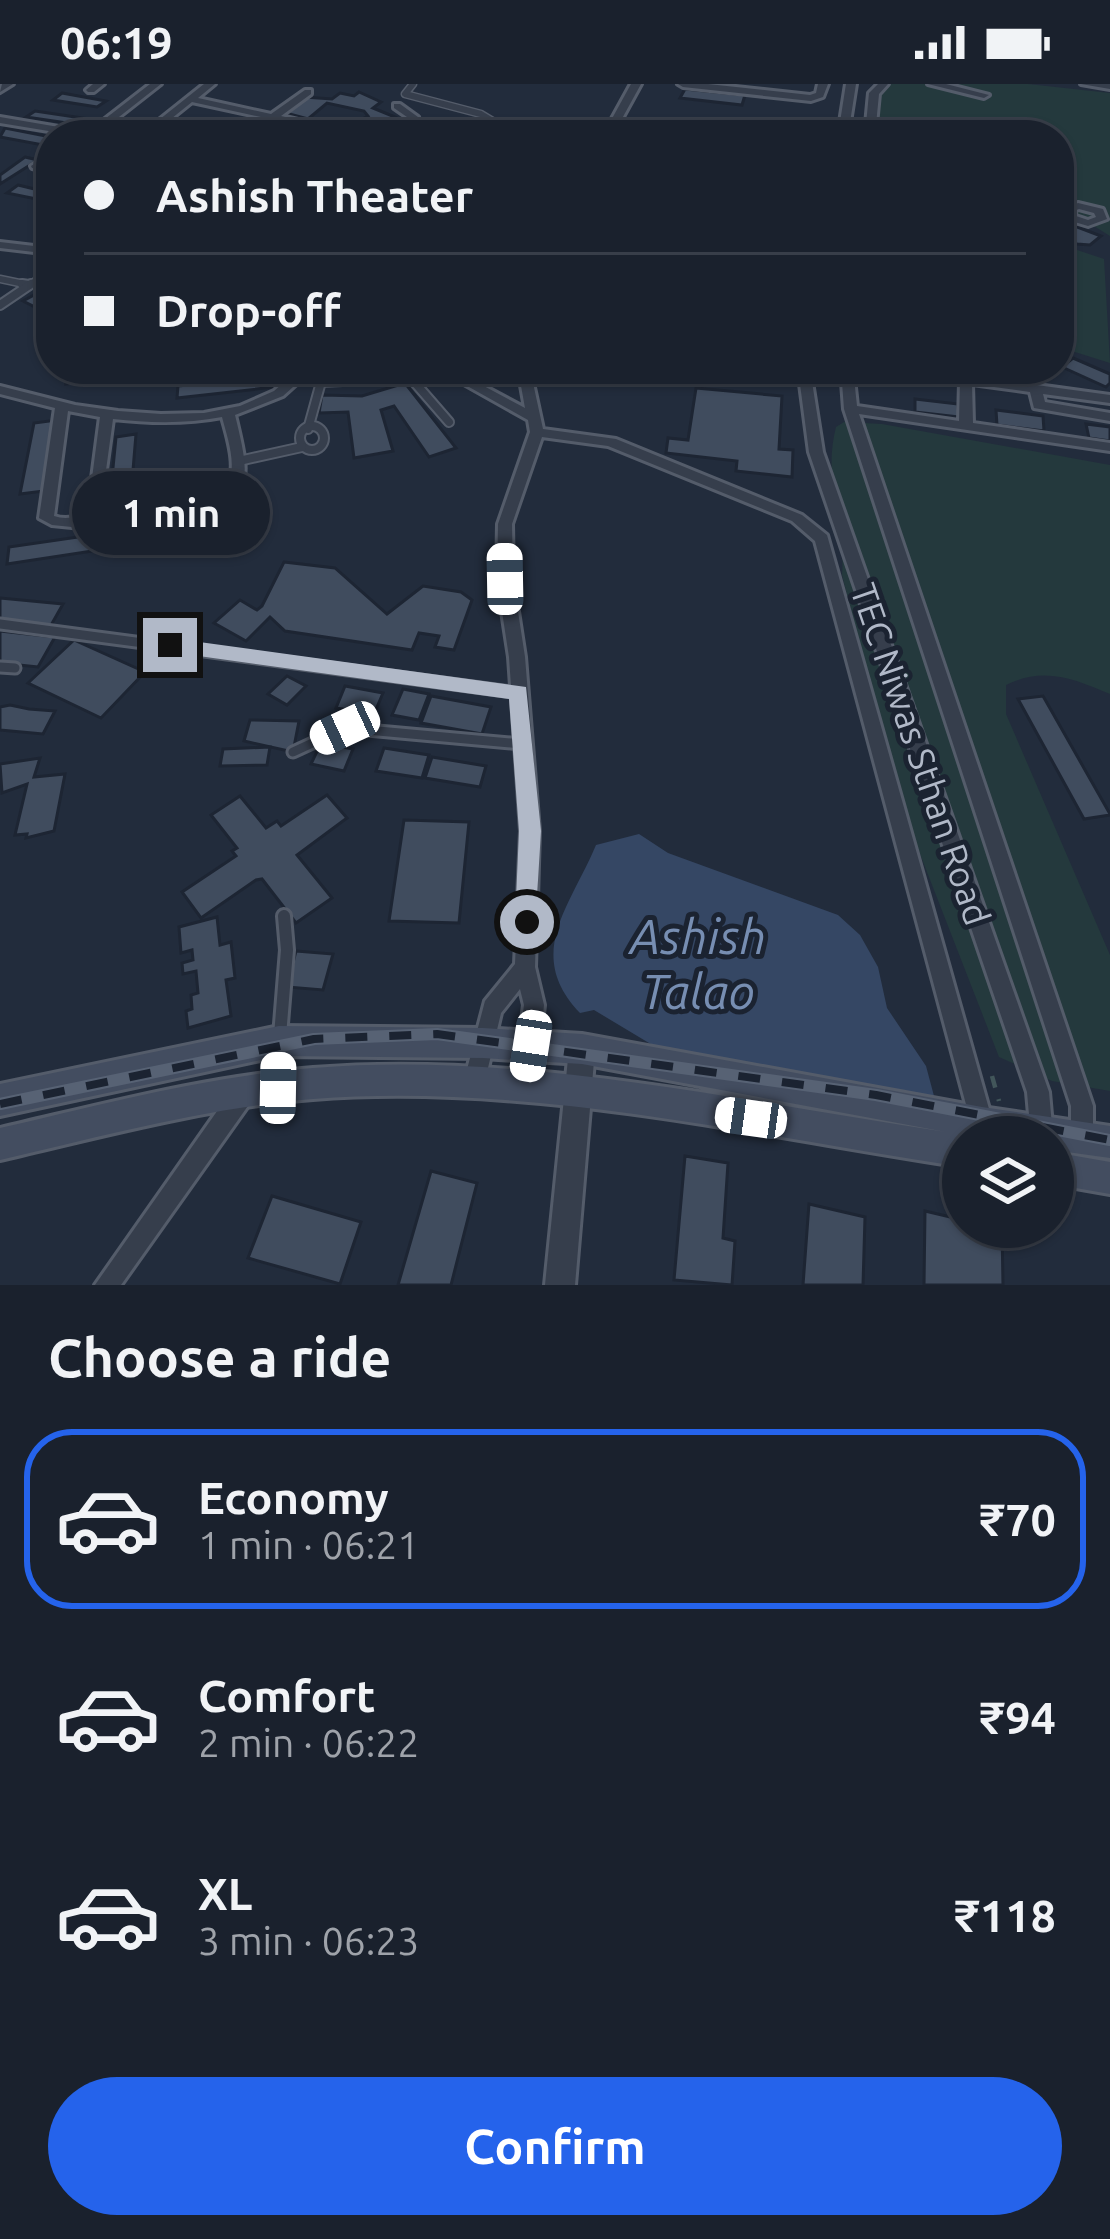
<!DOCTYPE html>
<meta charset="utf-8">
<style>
:root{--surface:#1a212d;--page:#232935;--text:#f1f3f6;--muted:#9fa3aa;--line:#383e49;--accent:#2563eb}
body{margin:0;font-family:Ubuntu,sans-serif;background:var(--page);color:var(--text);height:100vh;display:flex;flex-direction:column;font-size:45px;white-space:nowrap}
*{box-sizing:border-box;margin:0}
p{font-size:39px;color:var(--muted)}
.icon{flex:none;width:66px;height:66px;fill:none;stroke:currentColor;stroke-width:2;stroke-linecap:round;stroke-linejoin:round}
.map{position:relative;height:1201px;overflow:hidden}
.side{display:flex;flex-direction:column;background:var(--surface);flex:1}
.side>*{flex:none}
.banner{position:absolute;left:36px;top:36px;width:1038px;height:264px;border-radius:48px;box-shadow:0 3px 9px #0004,0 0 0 3px var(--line);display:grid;align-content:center;height:264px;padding:0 48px;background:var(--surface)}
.controls{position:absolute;left:942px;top:1032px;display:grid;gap:24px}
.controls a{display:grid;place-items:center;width:132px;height:132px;border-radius:50%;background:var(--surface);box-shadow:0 3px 9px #0004,0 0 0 3px var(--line);font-size:60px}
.end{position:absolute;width:54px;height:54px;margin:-27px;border:15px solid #b1b9c8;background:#111;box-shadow:0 0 0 6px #111}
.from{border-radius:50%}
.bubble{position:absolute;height:84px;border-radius:42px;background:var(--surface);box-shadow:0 3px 9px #0004,0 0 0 3px var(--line);font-size:39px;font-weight:600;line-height:84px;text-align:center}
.car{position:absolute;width:36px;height:72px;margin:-36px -18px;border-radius:15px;box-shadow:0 0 9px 3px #0007;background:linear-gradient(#fff 24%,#345 0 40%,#fff 0 76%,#345 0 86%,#fff 0)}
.banner b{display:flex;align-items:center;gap:42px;height:114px;font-size:45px}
.banner b+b{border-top:3px solid var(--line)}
.banner i{width:30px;height:30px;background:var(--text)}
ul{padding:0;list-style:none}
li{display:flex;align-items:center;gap:36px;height:180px;margin:0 24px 18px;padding:0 24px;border:6px solid transparent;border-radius:48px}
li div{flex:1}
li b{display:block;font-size:45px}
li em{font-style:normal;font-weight:600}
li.selected{border-color:var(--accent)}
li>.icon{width:108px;height:108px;stroke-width:1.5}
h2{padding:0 48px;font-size:54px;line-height:144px}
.cta{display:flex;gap:24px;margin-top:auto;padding:24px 48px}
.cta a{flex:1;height:138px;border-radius:72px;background:var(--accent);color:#fff;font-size:48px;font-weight:600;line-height:138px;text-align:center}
.status{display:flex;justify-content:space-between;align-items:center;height:84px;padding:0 60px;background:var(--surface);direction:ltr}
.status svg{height:33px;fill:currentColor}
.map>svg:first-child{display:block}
.green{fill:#24393d}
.water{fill:#354764}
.building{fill:#404c5e;stroke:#1d2533;stroke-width:3}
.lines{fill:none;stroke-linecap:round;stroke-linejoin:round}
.service-far3-casing{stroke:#545c6a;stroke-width:9}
.service-far2-casing{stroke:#545c6a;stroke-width:12}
.service-far1-casing{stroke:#545c6a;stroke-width:15}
.service-casing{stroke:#545c6a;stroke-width:18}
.minor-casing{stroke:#545c6a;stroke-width:6}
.tertiary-casing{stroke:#545c6a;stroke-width:6}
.secondary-casing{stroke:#545c6a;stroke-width:6}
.path{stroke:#42565a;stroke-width:4.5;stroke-dasharray:12 12;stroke-linecap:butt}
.service-far3{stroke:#363e4c;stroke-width:6}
.service-far2{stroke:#363e4c;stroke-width:8}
.service-far1{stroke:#363e4c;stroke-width:9}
.service{stroke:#363e4c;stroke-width:12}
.minor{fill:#363e4c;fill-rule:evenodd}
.tertiary{fill:#363e4c;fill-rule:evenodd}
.secondary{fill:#434d60;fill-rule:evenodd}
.rail-casing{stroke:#576274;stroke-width:12}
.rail{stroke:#1b2331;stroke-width:8;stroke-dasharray:22;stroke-linecap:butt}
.route{fill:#b1b9c8}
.labels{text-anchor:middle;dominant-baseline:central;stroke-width:10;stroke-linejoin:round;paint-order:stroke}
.street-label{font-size:36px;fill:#b1b9c8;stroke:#1b2331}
.near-water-label{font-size:48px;font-style:italic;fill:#778eb2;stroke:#1b2331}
</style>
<div class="status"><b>06:19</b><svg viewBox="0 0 49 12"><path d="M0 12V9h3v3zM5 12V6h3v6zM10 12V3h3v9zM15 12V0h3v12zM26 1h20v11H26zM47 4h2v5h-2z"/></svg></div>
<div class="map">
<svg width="1110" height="1201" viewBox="0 0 1110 1201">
<rect width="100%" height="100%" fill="#222c3c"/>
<g class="green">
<polygon points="877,0 1028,0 1110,9 1110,152 1081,134 1059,132 1059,51 872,51"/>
<polygon points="1059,160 1104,175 1110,279 1059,263"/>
<path d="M844 338 882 340 1110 381V610C1074 595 1044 582 1006 601V630L1110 871V1007L1052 997 999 973 899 716 842 491C846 436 822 397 836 343Z"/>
</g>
<path class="water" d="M639 750 668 769 838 831 860 851 878 883 887 924 926 982 938 1027 664 968 594 926 580 929C524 870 570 823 596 761Z"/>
<g class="building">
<polygon points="685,5 745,11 742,21 680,14"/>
<polygon points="359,8 381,18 373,24 395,33 376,49 347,43 368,32 364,27 327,19 308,35 282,28 304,13 332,15 340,9 354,12"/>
<polygon points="62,9 106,17 97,23 53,16"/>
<polygon points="35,27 82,34 74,40 26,33"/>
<polygon points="5,44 51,53 51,56 43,61 0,53"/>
<polygon points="25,73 38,76 0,100 0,91"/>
<polygon points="18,101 51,109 51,118 7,109"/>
<polygon points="1059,136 1101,152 1090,161 1077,160 1061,154 1065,151 1059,148"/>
<polygon points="51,197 51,231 23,217 45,205 40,203"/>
<polygon points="1073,274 1110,290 1110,299 1106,303 1062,283"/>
<polygon points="106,285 176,285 66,300 68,289"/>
<polygon points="283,291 284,302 177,314 178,302"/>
<polygon points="405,299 456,364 429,373 394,322 381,326 393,367 354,374 348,328 319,329 322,311 362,312"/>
<polygon points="696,304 782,312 779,365 793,366 792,393 736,387 737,377 666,369 668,354 688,356"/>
<polygon points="915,315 958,320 959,333 915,328"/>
<polygon points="996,326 1043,332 1044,347 997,341"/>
<polygon points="57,336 44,407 20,410 34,339"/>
<polygon points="1086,340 1110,343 1110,357 1089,354"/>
<polygon points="136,350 130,422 109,424 116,353"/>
<polygon points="133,445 132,461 7,480 9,463"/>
<polygon points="284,478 335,484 387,530 423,502 461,508 472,516 454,566 435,563 439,552 419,549 412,566 285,547 270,533 246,557 214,539 240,516 257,526 262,522"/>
<polygon points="0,514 63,520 50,543 0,538"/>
<polygon points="0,547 55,553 38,583 0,579"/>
<polygon points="74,556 145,588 101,634 28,599"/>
<polygon points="287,592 306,602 287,621 268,610"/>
<polygon points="345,602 383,609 374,630 336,624"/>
<polygon points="403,605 429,610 419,636 392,631"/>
<polygon points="431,612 491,623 482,650 421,639"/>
<polygon points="1043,612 1110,730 1110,731 1084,735 1018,615"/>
<polygon points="10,621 29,625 55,627 43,650 0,646 0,623"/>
<polygon points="250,636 299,637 293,668 244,657"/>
<polygon points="321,659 353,665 344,687 311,680"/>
<polygon points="270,663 267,681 220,682 223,665"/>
<polygon points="384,664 429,671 422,694 376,687"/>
<polygon points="432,673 486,682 480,703 425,694"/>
<polygon points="40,674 34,693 65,690 54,747 26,754 27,750 15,751 27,700 2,709 0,680"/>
<polygon points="327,711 347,734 297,771 332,814 296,839 262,795 256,796 201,834 182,808 236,772 232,767 237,764 211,731 240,712 266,744 277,737 281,742"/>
<polygon points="404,736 469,738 459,839 389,837"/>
<polygon points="217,833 220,861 231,858 235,894 226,896 231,932 188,944 186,927 192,925 191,911 198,909 196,887 183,890 182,879 193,876 192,866 181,869 179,843"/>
<polygon points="296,867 333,870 323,906 287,903"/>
<polygon points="685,1072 728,1079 723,1154 735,1157 732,1201 674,1196"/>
<polygon points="431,1087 477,1099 451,1201 398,1201"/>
<polygon points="272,1112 361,1138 340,1200 248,1174"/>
<polygon points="809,1120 865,1133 863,1201 803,1201"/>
<polygon points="925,1127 963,1136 963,1143 1002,1145 1003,1201 924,1201"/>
</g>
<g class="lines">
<g class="service-far3-casing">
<g id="service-far3">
<polyline points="413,0 405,10 481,30 516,51"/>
<polyline points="0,195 29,201"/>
<polyline points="27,203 51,186"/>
</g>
</g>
<g class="service-far2-casing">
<g id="service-far2">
<polyline points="22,200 29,201"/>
<polyline points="0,221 31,200"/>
<polyline points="403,285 449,338"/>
<polyline points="306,287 321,298 308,345"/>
<polyline points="321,298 364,296 402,285"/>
<circle cx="312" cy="354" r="12"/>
<polyline points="239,377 302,363"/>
</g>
</g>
<g class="service-far1-casing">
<g id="service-far1">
<polyline points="0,540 519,609"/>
<polyline points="0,583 15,584"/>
<polyline points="293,668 345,644 522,660"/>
</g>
</g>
<g class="service-casing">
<polyline id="service" points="280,952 287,866 284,832"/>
</g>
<g class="minor-casing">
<g id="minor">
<polygon points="13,0 0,8 2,0"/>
<polygon points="93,0 104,0 94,8 88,8 86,6"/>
<polygon points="150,0 161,0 96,51 73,51 0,39 0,33 88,48"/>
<polygon points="204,0 215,0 198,14 271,30 305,6 311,6 311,10 281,32 362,51 344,51 192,18 151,51 140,51"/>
<polygon points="631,0 641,0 613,51 603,51"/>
<polygon points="678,0 708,0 810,11 816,9 818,0 828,0 823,13 811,17 683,3"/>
<polygon points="846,0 856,0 848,51 838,51"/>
<polygon points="878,0 888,0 879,10 875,51 865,51 869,9"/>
<polygon points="928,0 946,0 989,11 984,14"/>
<polygon points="1081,0 1110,0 1110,5"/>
<polygon points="394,20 400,20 418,33 397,51 386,51 407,33 394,24"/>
<polygon points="36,79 51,82 51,88 32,84 31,82"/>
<path d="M1078 119 1103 125 1107 135 1088 142 1068 136 1063 126ZM1079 125 1094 129 1096 133 1088 136 1076 132 1074 127Z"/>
<polygon points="0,158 51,164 51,170 0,164"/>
<path d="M299 285H313L283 312 235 331C251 397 256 419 179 428L172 423C183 416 197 418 210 413 245 401 229 360 222 333 186 340 149 339 113 335L100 430 90 438 72 443 52 441 39 434 55 324 0 310V302L75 321 118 327 161 330 204 329 240 322 274 307ZM68 327 100 333 88 425C78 434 66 436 54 432Z"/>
<polygon points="437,285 452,285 525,324 518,285 530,285 543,345 616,355 802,431 827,451 993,1039 990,1047 982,1050 974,1047 971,1039 815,457 792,437 608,362 542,353 512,440 513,495 525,573 539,747 535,883 544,921 536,1000 533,1008 525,1011 517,1008 514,1000 524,921 520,905 501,929 483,1005 475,1008 467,1005 464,997 485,917 515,880 521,747 509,573 497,495 498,440 530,348 528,336"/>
<polygon points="798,285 810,285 823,368 1049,1008 1053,1053 1031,1053 1027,1008 809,368"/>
<polygon points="841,285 853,285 857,322 959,337 960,298 892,289 886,285 920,285 1110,311 1110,319 1043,310 1045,318 1110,329 1110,337 1034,324 1030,308 972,300 973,339 1110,359 1110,367 859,330 1093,1022 1093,1056 1090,1064 1082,1067 1074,1064 1071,1056 1071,1022 844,325"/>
<path d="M279 947 286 950C292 966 292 995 286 1012L278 1015 270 1012C264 995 266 966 272 950Z"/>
<polygon points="242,1000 250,1003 253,1011 250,1019 121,1201 95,1201 234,1003"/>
</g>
</g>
<g class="tertiary-casing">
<polygon id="tertiary" points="582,952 591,956 595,965 575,1201 545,1201 569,965 573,956"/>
</g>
<g class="secondary-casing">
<g id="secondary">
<path d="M279 942 483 944 582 950 982 1023 1110 1042V1074L1053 1066V1053L966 1052 963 1083C752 1051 526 998 313 1015 206 1024 103 1052 0 1076V1044C104 1020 207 992 313 984 525 967 737 1017 946 1048L582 980 483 974 279 972 0 1032V1000Z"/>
<polygon points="1053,1068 1110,1078 1110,1110 1053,1100"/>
</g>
</g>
<polyline class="path" points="992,992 999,1017"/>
<use href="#service-far3" class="service-far3"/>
<use href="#service-far2" class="service-far2"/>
<use href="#service-far1" class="service-far1"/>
<use href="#service" class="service"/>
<use href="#minor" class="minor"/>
<use href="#tertiary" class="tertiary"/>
<use href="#secondary" class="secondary"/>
<g class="rail-casing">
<polyline id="rail" points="0,1020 314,955 437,950 876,1011 1110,1056"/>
</g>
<use href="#rail" class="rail"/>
</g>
<polygon class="route" points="170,554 526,603 541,747 535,845 519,845 515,838 519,747 509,615 170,568 161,561"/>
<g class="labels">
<g class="street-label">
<text transform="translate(921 670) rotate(71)">TEC Niwas Sthan Road</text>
</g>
<g class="near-water-label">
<text x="698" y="852">Ashish<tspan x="698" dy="55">Talao</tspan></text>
</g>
</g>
</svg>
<div class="controls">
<a><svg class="icon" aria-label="layers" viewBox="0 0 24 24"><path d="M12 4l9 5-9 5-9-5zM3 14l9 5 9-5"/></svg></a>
</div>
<i class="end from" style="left:527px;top:838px"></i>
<i class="end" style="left:170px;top:561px"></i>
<div class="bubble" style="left:72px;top:387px;width:198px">1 min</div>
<i class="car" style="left:505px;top:495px;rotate:359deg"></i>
<i class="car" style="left:345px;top:644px;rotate:245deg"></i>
<i class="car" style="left:531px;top:962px;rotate:189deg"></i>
<i class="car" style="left:278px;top:1004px;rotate:1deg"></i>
<i class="car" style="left:751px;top:1034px;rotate:278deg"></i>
<div class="banner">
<b><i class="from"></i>Ashish Theater</b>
<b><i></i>Drop-off</b>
</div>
</div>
<section class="side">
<h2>Choose a ride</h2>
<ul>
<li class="selected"><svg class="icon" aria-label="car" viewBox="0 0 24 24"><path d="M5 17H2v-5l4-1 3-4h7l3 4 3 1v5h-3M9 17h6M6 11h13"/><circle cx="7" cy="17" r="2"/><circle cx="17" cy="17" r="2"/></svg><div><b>Economy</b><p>1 min · 06:21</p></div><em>₹70</em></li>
<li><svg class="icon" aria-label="car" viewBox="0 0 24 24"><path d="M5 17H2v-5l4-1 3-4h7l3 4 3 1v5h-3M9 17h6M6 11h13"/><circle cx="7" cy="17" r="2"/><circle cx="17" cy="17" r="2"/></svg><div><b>Comfort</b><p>2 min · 06:22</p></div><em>₹94</em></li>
<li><svg class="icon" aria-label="car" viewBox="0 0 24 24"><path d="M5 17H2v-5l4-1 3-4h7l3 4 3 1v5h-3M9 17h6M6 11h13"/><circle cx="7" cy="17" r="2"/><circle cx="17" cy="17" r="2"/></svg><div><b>XL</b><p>3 min · 06:23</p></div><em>₹118</em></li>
</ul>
<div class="cta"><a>Confirm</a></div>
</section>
